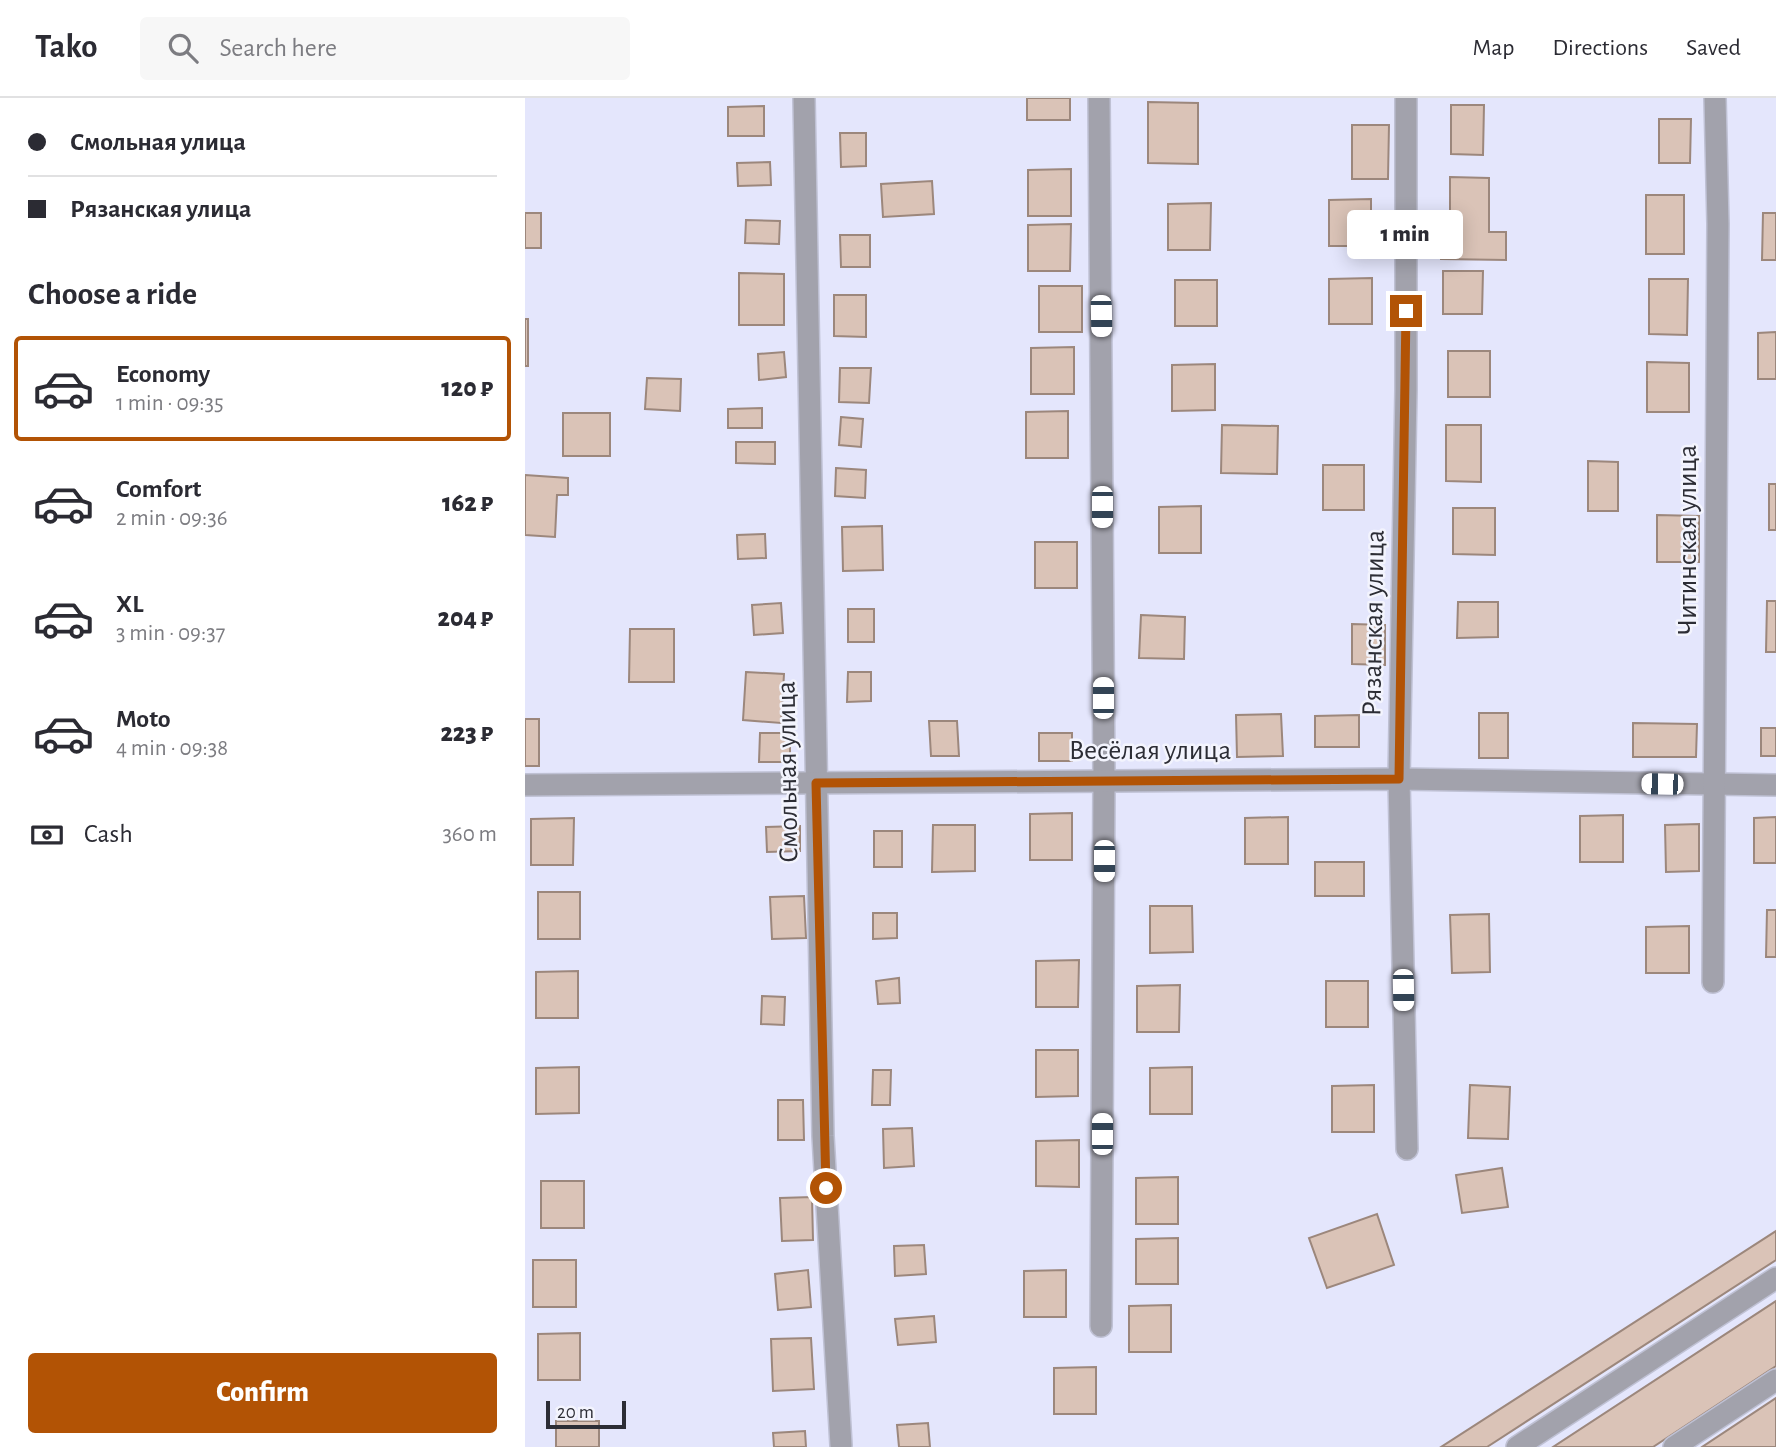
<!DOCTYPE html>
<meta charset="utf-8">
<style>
:root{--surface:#fff;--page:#f7f7f7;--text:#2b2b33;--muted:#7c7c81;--line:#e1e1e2;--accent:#b25305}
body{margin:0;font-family:"Alegreya Sans",sans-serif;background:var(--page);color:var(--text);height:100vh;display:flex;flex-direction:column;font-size:26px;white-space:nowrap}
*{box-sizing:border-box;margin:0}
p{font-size:23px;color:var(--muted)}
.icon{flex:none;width:38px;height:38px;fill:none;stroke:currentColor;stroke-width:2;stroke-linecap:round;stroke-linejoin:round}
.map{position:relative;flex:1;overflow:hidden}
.drawer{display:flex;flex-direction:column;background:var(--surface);width:525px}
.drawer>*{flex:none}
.guide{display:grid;align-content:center;height:154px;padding:0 28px;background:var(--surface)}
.scale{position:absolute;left:21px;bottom:18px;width:80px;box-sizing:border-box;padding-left:7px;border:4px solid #2c2d35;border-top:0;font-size:19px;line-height:24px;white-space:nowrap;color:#2c2d35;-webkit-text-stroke:5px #f3f4fd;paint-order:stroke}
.end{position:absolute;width:32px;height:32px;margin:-16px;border:9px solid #b25305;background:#fff;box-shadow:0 0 0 4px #fff}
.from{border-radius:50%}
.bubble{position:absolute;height:49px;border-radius:7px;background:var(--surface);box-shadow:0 4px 18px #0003;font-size:23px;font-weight:800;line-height:49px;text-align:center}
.car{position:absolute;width:21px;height:42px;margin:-21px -10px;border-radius:9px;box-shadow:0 0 5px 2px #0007;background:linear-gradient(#fff 24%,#345 0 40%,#fff 0 76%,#345 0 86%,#fff 0)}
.guide b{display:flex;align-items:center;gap:24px;height:66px;font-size:26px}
.guide b+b{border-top:2px solid var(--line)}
.guide i{width:18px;height:18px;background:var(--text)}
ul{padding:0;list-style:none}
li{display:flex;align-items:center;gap:21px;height:105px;margin:0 14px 10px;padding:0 14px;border:4px solid transparent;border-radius:7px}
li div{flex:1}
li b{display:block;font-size:26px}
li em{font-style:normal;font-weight:800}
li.active{border-color:var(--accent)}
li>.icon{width:63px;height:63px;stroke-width:1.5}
h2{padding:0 28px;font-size:32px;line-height:84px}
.pay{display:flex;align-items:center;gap:18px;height:77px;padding:0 28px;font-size:26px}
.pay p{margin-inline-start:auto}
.primary-button{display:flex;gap:14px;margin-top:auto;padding:14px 28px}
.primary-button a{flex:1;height:80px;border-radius:7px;background:var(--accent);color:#fff;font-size:28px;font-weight:800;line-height:80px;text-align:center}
header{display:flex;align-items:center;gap:42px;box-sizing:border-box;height:98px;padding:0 35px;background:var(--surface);border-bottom:2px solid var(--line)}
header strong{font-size:33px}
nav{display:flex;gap:38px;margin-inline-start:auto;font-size:24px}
.search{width:490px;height:63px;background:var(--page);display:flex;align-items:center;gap:18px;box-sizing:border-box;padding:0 24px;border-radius:7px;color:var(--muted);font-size:26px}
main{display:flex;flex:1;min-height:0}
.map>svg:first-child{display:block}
.building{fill:#dac3b7;stroke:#9c877c;stroke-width:2}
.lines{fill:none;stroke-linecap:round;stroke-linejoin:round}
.minor-casing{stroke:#bfc1d4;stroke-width:24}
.minor{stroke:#a2a2ac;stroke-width:21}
.route{stroke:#b25305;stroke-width:9}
.labels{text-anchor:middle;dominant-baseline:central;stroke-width:5;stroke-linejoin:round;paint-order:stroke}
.street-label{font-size:28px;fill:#2c2d35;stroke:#f3f4fd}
</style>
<header>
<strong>Tako</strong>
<div class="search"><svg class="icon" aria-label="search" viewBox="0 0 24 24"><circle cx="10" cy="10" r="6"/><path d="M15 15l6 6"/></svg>Search here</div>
<nav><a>Map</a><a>Directions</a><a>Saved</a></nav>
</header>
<main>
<section class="drawer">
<div class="guide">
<b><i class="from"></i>Смольная улица</b>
<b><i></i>Рязанская улица</b>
</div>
<h2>Choose a ride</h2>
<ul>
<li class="active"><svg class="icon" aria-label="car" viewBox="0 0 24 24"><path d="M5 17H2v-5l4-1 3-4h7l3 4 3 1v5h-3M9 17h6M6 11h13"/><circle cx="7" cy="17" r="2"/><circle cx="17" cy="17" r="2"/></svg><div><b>Economy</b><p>1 min · 09:35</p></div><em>120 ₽</em></li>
<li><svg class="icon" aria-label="car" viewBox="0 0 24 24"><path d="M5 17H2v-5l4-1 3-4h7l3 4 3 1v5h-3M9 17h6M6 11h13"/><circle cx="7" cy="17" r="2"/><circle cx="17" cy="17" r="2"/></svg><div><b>Comfort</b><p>2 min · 09:36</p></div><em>162 ₽</em></li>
<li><svg class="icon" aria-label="car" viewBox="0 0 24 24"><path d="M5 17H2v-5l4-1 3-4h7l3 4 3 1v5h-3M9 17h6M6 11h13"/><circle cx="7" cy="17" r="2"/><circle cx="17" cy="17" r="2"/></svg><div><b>XL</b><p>3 min · 09:37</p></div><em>204 ₽</em></li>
<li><svg class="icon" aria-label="car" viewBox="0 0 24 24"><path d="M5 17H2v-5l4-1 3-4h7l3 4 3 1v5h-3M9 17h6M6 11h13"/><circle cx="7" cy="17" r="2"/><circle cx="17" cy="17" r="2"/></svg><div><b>Moto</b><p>4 min · 09:38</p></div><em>223 ₽</em></li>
</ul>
<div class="pay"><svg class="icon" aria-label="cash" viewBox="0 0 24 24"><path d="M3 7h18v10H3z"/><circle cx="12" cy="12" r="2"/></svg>Cash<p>360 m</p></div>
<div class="primary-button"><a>Confirm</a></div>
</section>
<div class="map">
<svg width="1251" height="1349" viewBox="0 0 1251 1349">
<rect width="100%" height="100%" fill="#e4e6fc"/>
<g class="building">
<rect x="502" y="0" width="43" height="22"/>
<polygon points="623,4 673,5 673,66 623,65"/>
<polygon points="926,7 959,7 958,57 926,56"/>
<polygon points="239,8 239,38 203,38 203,9"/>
<polygon points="1134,21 1166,21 1165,65 1134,65"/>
<polygon points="827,27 864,27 863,81 827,81"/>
<polygon points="315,35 341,35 341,68 316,69"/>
<polygon points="245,64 246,87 213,88 212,65"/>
<polygon points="546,71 546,118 503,118 503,72"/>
<polygon points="925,79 964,80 964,134 981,134 981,162 916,161 916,131 925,131"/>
<polygon points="407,83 409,116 358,119 356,86"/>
<rect x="1121" y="97" width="38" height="59"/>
<polygon points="846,101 846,148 804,148 804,102"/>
<polygon points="686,105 685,152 643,152 643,106"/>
<rect x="0" y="115" width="16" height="35"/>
<polygon points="1238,115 1251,115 1251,162 1237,162"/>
<polygon points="221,122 255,123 254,146 220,145"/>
<polygon points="546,126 545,173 503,173 503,127"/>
<polygon points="315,137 345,137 345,169 316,169"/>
<polygon points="918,173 958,173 957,216 918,216"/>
<polygon points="214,175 259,176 259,227 214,227"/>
<polygon points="847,180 847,226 804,226 804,181"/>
<polygon points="1124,181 1163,181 1162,237 1124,236"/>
<rect x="650" y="182" width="42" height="46"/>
<rect x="514" y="188" width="43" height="46"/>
<polygon points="309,197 341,197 341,239 309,238"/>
<rect x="0" y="221" width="3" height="47"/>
<polygon points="1251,234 1251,281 1233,281 1233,235"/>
<polygon points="549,249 549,296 506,296 506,250"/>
<rect x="923" y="253" width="42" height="46"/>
<polygon points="259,254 261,279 234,282 233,256"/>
<polygon points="1122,264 1164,265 1164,314 1122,314"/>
<polygon points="690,266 690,312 647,313 647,267"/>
<polygon points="315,270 346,270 344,305 314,304"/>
<polygon points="122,280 156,281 155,313 120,311"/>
<polygon points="237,310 237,330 203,330 203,311"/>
<polygon points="543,313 543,360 501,360 501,314"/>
<rect x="38" y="315" width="47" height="43"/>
<polygon points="316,319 338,321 336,349 314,347"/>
<polygon points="697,327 753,328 752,376 696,375"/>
<polygon points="921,327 956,327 956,384 921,383"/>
<polygon points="211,344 250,344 250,366 211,365"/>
<polygon points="1063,363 1093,364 1093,413 1063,413"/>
<rect x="798" y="367" width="41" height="45"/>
<polygon points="311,370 341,372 340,400 310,398"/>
<polygon points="0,377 43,380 43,397 32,397 30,439 0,437"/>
<rect x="1244" y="386" width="7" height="46"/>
<polygon points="676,408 676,455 634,455 634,409"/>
<polygon points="928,410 970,410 970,457 928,456"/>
<polygon points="1132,417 1174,418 1174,464 1132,464"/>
<polygon points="357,428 358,472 318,473 317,429"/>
<polygon points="240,436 241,460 213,461 212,437"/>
<rect x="510" y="444" width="42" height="46"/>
<polygon points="1242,503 1251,503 1251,554 1241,554"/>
<polygon points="933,504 973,504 973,539 932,540"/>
<polygon points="256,505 258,535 229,537 227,507"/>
<rect x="323" y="511" width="26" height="33"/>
<polygon points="616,517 660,519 659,561 614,560"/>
<polygon points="827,526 860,527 860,567 827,566"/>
<polygon points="105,531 149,531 149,584 104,584"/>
<polygon points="221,574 259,576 256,625 218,622"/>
<polygon points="323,574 346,574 346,603 322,604"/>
<rect x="954" y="615" width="29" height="45"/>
<polygon points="756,616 758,658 712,659 711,617"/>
<polygon points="834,617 834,649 790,649 790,618"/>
<rect x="0" y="621" width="14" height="47"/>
<polygon points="404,623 432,623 434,658 406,658"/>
<polygon points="1108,625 1172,626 1171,659 1108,659"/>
<rect x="1236" y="630" width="15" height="28"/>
<polygon points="235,635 265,635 265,664 234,664"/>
<rect x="514" y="635" width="33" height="28"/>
<polygon points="547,715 547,762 505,762 505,716"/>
<polygon points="1098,717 1098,764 1055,764 1055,718"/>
<polygon points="763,719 763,766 720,766 720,720"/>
<polygon points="1251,719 1251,765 1229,765 1229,720"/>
<polygon points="49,720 48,767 6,767 6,721"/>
<polygon points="1174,726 1174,773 1141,774 1140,727"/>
<polygon points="408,727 450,727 450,773 407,774"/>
<polygon points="275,728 275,753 242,754 241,729"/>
<rect x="349" y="733" width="28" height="36"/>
<rect x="790" y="764" width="49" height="34"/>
<rect x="13" y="794" width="42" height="47"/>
<polygon points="279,798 281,840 247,841 245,799"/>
<polygon points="625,808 667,808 668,854 625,855"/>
<polygon points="1242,812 1251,812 1251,859 1241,859"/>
<polygon points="348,815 372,815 372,840 348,841"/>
<polygon points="964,816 965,874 927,875 925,817"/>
<polygon points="1164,828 1164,875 1121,875 1121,829"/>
<polygon points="554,862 553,909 511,909 511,863"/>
<polygon points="53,873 53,920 11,920 11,874"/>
<polygon points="374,880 375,905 353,906 351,883"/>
<rect x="801" y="883" width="42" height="46"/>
<polygon points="655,887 654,934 612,934 612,888"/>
<polygon points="237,898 260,899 259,927 236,926"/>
<polygon points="511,952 553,952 553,998 511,999"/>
<polygon points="54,969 54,1015 11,1016 11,970"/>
<polygon points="667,969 667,1016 625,1016 625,970"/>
<polygon points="348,972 366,972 365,1007 347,1007"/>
<polygon points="849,987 849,1034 807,1034 807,988"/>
<polygon points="945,987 985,989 983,1041 943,1040"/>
<polygon points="253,1002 278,1002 279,1042 253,1042"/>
<polygon points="387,1030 389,1068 359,1070 358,1031"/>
<polygon points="554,1042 554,1089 511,1088 511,1043"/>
<polygon points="977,1070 983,1109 937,1115 931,1077"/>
<polygon points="653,1079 653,1126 611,1126 611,1080"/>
<rect x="16" y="1083" width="43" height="47"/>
<polygon points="287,1099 288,1142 257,1143 255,1100"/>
<polygon points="852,1116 869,1167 802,1190 784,1140"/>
<polygon points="1251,1133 1251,1162 962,1349 916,1349"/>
<polygon points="653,1140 653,1186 611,1186 611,1141"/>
<polygon points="399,1147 401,1176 370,1178 369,1148"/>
<rect x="8" y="1162" width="43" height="47"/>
<polygon points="283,1172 286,1209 253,1212 250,1176"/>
<polygon points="541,1172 541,1219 499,1219 499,1173"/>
<polygon points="1251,1203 1251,1268 1128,1349 1028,1349"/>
<polygon points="646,1207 646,1254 604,1254 604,1208"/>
<polygon points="409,1218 411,1244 373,1247 370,1221"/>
<polygon points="55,1235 55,1282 13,1282 13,1236"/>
<polygon points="286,1240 289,1291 248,1293 246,1241"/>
<polygon points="571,1269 571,1316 529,1316 529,1270"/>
<polygon points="1251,1300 1251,1349 1177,1349"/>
<rect x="31" y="1323" width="43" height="26"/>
<polygon points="403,1325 405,1349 374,1349 372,1327"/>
<polygon points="280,1333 281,1349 249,1349 248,1335"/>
</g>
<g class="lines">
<g class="minor-casing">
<g id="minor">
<polyline points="279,0 298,1038 316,1347"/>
<polyline points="574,0 579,681 576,1228"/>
<polyline points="881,0 881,292 874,681 882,1051"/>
<polyline points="0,687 874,681 1251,687"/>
<polyline points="1188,884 1193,126 1190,0"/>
<polyline points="992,1349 1251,1180"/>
<polyline points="1149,1349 1251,1282"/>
</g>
</g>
<use href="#minor" class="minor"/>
</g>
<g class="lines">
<polyline class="route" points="301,1090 291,685 874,681 881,213"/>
</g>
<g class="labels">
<g class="street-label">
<text transform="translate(1163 442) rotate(-90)">Читинская улица</text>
<text transform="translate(849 525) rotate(-89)">Рязанская улица</text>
<text x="625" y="653">Весёлая улица</text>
<text transform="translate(263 674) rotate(-91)">Смольная улица</text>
</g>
</g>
</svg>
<div class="scale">20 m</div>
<i class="end from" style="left:301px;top:1090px"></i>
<i class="end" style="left:881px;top:213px"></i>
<div class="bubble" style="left:822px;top:112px;width:116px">1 min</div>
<i class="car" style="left:576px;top:218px;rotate:179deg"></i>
<i class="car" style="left:577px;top:409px;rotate:180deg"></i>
<i class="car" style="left:578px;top:600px;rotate:0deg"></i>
<i class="car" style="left:1137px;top:686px;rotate:271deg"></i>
<i class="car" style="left:579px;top:763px;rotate:180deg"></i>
<i class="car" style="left:878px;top:892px;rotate:179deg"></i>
<i class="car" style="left:577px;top:1036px;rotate:0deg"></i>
</div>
</main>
